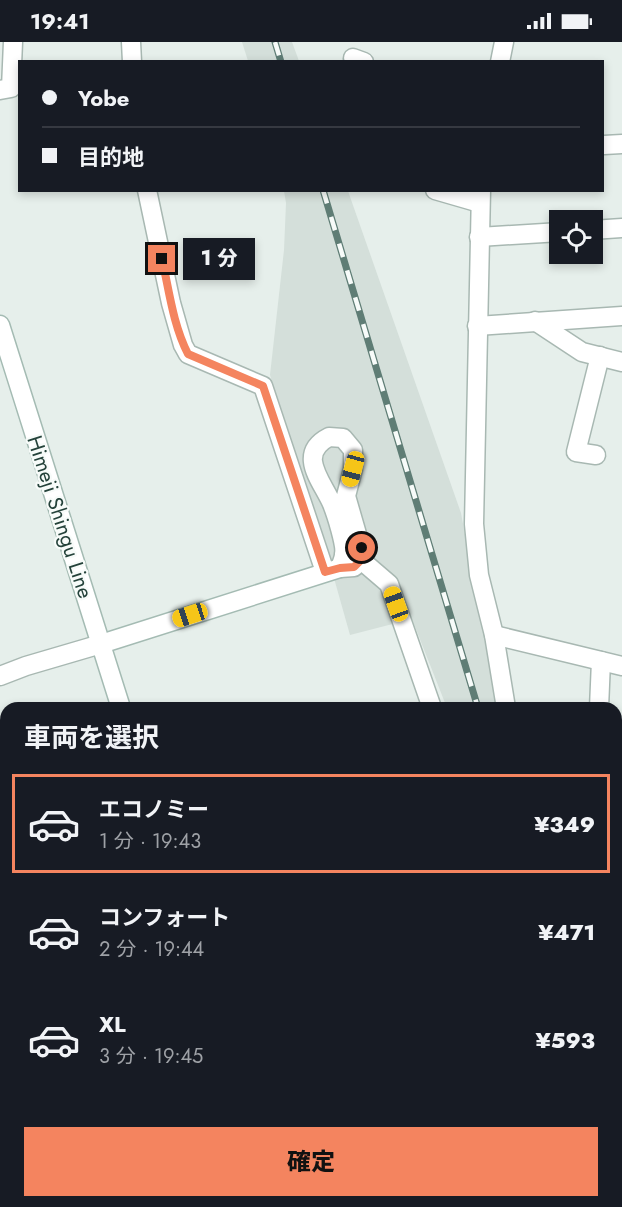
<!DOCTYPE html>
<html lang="ja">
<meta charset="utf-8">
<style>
:root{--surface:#171b24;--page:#242831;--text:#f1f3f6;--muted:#9ea1a6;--line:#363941;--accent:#f4845f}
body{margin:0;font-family:Jost,"Noto Sans JP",sans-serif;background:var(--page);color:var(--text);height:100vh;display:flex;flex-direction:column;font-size:22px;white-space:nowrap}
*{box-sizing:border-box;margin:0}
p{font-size:20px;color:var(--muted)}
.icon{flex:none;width:33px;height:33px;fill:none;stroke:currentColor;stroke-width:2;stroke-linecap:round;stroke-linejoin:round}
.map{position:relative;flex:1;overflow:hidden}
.drawer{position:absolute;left:0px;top:660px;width:622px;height:506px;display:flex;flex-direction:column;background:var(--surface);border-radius:18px 18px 0 0;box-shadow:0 3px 9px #0003}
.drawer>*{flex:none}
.hud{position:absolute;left:18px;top:18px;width:586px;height:132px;border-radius:0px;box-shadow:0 3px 9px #0003;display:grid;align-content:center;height:132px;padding:0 24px;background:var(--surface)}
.tools{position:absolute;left:549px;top:168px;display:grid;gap:12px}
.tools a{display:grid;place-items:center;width:54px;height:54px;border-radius:0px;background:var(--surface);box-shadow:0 3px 9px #0003;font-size:30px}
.end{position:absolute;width:27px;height:27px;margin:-14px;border:8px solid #f4845f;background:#111;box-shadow:0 0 0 3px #111}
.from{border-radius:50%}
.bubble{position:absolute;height:42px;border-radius:0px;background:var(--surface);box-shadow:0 3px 9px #0003;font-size:20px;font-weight:800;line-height:42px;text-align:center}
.car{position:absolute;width:18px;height:36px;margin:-18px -9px;border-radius:8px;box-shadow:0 0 4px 2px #0007;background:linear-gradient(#f5c518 24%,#345 0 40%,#f5c518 0 76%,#345 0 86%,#f5c518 0)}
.hud b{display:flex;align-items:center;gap:21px;height:57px;font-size:22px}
.hud b+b{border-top:2px solid var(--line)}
.hud i{width:15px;height:15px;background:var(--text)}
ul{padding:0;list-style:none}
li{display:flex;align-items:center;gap:18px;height:99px;margin:0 12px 9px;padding:0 12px;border:3px solid transparent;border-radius:0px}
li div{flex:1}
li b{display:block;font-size:22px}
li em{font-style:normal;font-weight:800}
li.selected{border-color:var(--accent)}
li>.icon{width:54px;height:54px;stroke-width:1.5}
h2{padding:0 24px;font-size:27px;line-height:72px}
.action{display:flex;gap:12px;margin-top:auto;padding:12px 24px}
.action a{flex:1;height:69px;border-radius:0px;background:var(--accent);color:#111;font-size:24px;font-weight:800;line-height:69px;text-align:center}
.status{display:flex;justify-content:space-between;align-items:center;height:42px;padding:0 30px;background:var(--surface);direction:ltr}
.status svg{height:16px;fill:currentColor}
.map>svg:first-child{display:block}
.built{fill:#d4dfda}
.water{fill:#8ec9d4}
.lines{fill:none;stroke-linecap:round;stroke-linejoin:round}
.minor-casing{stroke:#a8b8b2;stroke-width:21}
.tertiary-casing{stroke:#a8b8b2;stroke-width:21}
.secondary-casing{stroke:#a4bbb3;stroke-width:21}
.minor{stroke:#fff;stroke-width:18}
.tertiary{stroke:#fff;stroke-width:18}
.secondary{stroke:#fff;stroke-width:18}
.rail-casing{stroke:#5f7d75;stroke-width:7}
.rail{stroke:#f7fbf9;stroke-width:4.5;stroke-dasharray:14;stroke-linecap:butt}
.route{stroke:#f4845f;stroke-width:8}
.labels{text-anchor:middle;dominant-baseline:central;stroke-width:4.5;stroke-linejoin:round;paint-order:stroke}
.street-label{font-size:21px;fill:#24423a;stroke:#f7fbf9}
</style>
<div class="status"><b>19:41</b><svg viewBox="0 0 49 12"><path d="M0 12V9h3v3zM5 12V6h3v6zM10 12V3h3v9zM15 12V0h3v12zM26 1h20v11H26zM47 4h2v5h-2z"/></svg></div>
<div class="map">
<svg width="622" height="1165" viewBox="0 0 622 1165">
<rect width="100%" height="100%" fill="#e6efeb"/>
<g class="built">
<polygon points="242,0 292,0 299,19 248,19"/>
<polygon points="284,149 348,149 461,471 497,666 447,666 412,577 350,593 321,490 270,333 284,208 286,161"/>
</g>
<polygon class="water" points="0,716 6,723 6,803 0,797"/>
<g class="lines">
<g class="minor-casing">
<g id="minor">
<polyline points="131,0 132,20"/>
<polyline points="353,16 364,20"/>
<polyline points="500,20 504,0"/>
<polyline points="0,48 11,46 13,0"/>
<polyline points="604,103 622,102"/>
<polyline points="147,148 171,261 183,303 188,312 263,344 325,530"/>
<polyline points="435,148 480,161"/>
<polyline points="481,148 474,482 479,533 494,593 506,666"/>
<polyline points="592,188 622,186"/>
<polyline points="479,195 560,190"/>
<polyline points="535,279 582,310 622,320"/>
<polyline points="477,284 622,274"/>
<path d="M329 395 343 396 353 408V427L346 454 361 506V518L354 525 340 526C341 522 344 517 344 512 346 503 336 472 332 462 322 439 296 412 329 395Z"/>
<polyline points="596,413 576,410 600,314"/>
<polyline points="361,518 389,542 432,666"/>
<polyline points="0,634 26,624 101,602"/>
<polyline points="599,666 601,619"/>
<polyline points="616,987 622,995"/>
<polyline points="0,1012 6,1021"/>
<polyline points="99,1160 103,1165"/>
</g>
</g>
<g class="tertiary-casing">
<polyline id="tertiary" points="494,593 622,624"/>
</g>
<g class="secondary-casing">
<g id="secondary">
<polyline points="0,283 121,666"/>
<polyline points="101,602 340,526"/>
<polyline points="318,1160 321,1165"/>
</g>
</g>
<use href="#minor" class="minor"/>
<use href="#tertiary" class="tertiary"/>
<use href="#secondary" class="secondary"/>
<g class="rail-casing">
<g id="rail">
<polyline points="275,0 281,20"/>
<polyline points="323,148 478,666"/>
<polyline points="616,1131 622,1147"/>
</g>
</g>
<use href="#rail" class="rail"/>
</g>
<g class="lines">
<path class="route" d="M162 217C169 248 173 283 188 312L263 344 325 530 340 526 354 525 361 518 362 506"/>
</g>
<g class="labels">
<g class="street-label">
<text transform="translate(60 475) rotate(72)">Himeji Shingu Line</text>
</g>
</g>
</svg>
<div class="tools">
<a><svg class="icon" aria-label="locate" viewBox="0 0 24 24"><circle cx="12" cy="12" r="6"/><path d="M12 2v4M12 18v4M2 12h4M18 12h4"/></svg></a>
</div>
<i class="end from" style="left:362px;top:506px"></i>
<i class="end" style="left:162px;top:217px"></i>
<div class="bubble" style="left:183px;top:196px;width:72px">1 分</div>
<i class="car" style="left:353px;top:427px;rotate:195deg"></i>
<i class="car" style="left:396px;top:562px;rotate:340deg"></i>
<i class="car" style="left:190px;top:573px;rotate:252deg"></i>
<div class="hud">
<b><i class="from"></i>Yobe</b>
<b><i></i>目的地</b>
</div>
<section class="drawer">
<h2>車両を選択</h2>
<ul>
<li class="selected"><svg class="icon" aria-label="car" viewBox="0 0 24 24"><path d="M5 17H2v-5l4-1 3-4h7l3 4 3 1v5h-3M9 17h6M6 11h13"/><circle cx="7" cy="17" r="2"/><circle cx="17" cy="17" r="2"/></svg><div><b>エコノミー</b><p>1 分 · 19:43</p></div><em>¥349</em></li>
<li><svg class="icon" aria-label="car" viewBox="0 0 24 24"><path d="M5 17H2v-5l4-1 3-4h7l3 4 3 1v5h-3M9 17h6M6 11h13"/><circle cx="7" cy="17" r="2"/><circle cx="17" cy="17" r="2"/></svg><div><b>コンフォート</b><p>2 分 · 19:44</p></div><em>¥471</em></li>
<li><svg class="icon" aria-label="car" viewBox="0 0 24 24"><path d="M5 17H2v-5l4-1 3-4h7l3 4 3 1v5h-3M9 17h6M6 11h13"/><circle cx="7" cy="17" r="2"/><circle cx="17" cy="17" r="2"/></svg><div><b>XL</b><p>3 分 · 19:45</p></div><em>¥593</em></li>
</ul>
<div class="action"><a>確定</a></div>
</section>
</div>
